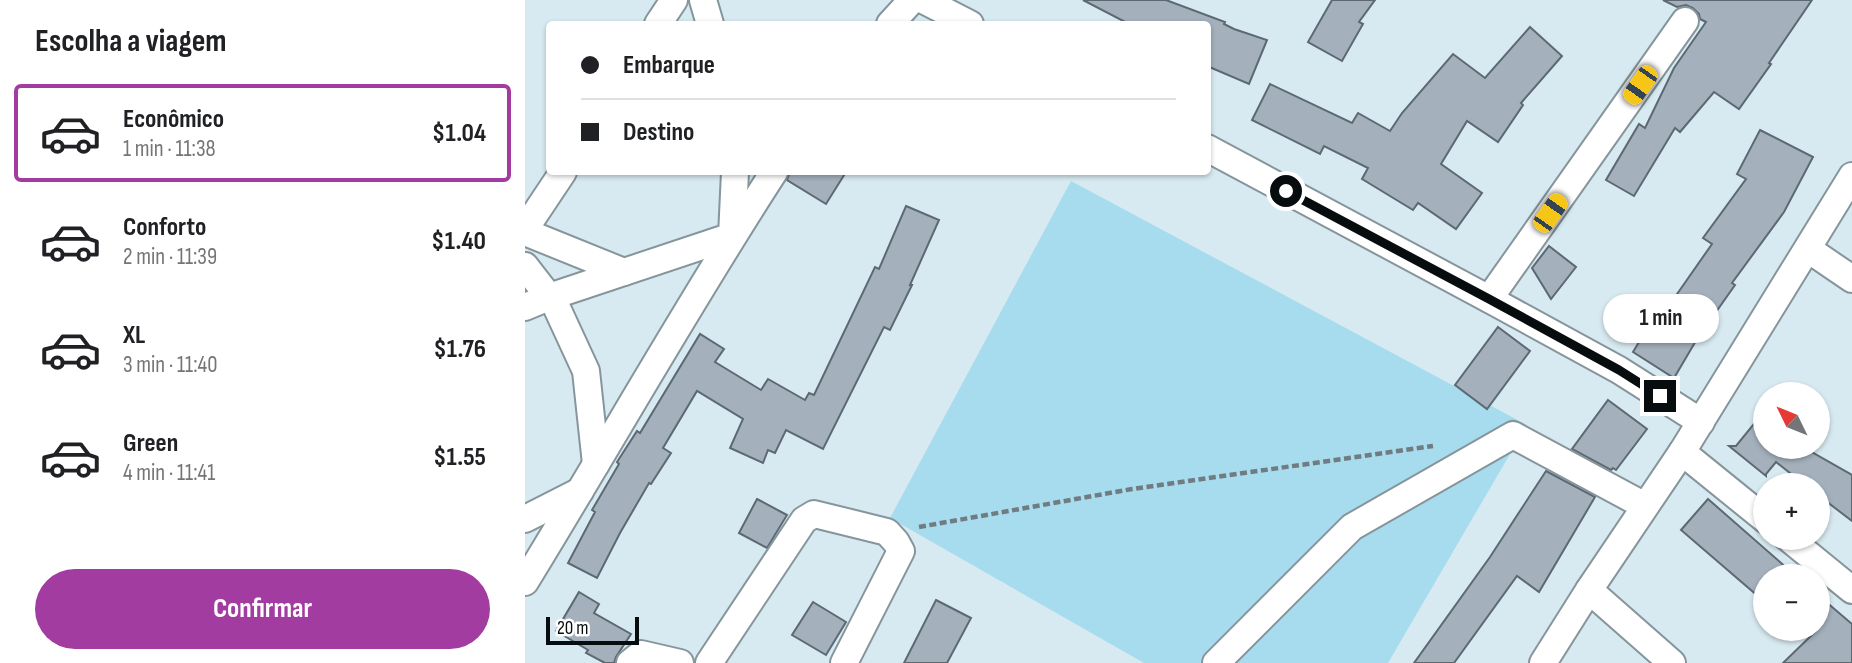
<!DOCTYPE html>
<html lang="pt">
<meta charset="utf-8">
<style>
:root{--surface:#fff;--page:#f6f6f6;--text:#202124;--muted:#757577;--line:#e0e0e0;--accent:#a33ca0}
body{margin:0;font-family:"Sofia Sans Condensed",sans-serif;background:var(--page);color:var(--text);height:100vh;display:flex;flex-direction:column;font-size:26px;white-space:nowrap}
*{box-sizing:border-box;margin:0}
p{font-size:23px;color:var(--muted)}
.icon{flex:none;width:38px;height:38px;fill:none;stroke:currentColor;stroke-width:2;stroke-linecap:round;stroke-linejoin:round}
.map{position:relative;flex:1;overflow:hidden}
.side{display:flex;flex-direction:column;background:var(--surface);width:525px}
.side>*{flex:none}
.guide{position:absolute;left:21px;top:21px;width:665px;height:154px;border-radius:7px;box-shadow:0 2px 5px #0004;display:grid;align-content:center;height:154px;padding:0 35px;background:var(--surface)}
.needle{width:46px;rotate:313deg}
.buttons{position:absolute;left:1228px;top:382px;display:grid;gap:14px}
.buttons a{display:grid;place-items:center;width:77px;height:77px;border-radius:50%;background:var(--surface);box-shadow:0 2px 5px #0004;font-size:35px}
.scale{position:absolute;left:21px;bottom:18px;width:93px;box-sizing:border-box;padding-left:7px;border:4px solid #070d0f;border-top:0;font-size:19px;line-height:24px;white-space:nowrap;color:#070d0f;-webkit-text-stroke:5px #fff;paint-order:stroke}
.end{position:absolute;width:32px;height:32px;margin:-16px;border:9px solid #070d0f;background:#fff;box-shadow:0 0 0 4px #fff}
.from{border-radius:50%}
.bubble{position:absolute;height:49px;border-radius:24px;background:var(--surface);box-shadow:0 2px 5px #0004;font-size:23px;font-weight:700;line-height:49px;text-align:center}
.car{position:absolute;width:21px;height:42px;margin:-21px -10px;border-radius:9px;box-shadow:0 0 5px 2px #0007;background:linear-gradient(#f5c518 24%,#345 0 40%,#f5c518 0 76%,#345 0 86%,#f5c518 0)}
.guide b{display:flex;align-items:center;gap:24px;height:66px;font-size:26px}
.guide b+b{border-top:2px solid var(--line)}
.guide i{width:18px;height:18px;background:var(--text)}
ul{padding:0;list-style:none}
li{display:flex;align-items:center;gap:21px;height:98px;margin:0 14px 10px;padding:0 21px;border:4px solid transparent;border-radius:7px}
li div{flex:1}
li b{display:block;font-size:26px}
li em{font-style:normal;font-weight:700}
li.on{border-color:var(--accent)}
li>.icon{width:63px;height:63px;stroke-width:1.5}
h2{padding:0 35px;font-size:32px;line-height:84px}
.button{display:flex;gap:14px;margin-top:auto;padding:14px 35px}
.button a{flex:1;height:80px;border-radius:42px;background:var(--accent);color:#fff;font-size:28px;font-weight:700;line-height:80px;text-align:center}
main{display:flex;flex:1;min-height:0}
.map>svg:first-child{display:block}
.green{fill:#a6dcee}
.building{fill:#a4b1bc;stroke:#5d6972;stroke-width:2}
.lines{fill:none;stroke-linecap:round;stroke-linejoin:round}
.minor-casing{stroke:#85959b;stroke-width:30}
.path{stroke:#707c81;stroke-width:4.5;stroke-dasharray:7 3.5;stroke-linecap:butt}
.minor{stroke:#fff;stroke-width:26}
.route{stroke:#070d0f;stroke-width:9}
</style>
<main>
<section class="side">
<h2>Escolha a viagem</h2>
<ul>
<li class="on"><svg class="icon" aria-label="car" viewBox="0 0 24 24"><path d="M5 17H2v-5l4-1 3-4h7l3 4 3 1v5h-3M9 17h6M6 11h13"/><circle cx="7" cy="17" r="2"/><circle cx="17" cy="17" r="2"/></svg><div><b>Econômico</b><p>1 min · 11:38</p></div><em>$1.04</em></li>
<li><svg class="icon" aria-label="car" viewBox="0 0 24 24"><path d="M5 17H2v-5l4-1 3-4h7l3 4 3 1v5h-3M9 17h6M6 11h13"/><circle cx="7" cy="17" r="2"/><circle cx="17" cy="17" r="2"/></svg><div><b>Conforto</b><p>2 min · 11:39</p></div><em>$1.40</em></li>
<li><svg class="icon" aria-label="car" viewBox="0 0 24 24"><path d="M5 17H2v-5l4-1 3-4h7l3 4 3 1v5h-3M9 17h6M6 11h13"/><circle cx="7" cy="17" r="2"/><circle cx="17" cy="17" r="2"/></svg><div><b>XL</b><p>3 min · 11:40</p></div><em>$1.76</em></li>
<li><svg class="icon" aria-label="car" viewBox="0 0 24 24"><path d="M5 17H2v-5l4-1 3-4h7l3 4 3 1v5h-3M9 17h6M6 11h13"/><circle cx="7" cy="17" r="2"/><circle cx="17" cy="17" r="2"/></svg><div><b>Green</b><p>4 min · 11:41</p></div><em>$1.55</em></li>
</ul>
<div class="button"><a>Confirmar</a></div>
</section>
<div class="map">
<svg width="1327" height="663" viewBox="0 0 1327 663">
<rect width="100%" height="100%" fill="#d8eaf1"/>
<polygon class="green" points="546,181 1002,425 863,663 619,663 365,518"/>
<g class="building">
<polygon points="558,0 641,0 700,22 699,24 709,29 742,40 724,84 682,66 682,24 604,24"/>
<polygon points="807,0 850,0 834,22 838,24 817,61 783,42"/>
<polygon points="1138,0 1287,0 1244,63 1246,64 1214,109 1189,92 1155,132 1150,128 1109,196 1081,180 1114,124 1120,128 1149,68 1181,22 1175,19 1174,14 1168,8 1161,5 1152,7"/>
<polygon points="1005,27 1037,56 996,103 998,105 973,142 942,121 916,164 957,193 931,229 893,203 888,210 837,179 843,168 799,146 795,154 727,120 745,84 827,123 833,113 865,131 877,113 928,54 960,78"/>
<polygon points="1235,130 1288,157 1259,212 1207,283 1210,285 1172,339 1149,378 1108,352 1131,314 1136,317 1187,244 1178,238 1221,179 1212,174"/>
<polygon points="265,172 321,172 301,204 262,180"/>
<polygon points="381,206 414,220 385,285 387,285 365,330 359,327 298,449 261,430 250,453 243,450 238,463 205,448 218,419 172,391 138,448 146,453 126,484 124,483 95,533 72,578 43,563 70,512 67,510 94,464 92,462 112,431 115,433 175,334 199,349 190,362 236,390 243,379 280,400 284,393 289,395 350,267 354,269"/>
<polygon points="1024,246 1051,267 1026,299 1007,268"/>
<polygon points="973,327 1005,351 962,409 930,385"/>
<polygon points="1083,400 1122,429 1091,470 1088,468 1086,470 1047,449"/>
<polygon points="1241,409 1241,446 1276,446 1327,475 1327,521 1293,495 1293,485 1280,485 1251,462 1241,474 1241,476 1204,446 1211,446"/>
<polygon points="1021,471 1070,497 1014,592 992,576 929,663 889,663 965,557"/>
<polygon points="232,499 262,515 242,548 214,533"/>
<polygon points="1183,499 1271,576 1241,576 1241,603 1156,530"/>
<polygon points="54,592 74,604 69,613 106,634 91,657 89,663 80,663 61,653 63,650 31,631"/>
<polygon points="1293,595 1327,624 1327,663 1258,663 1293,629"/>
<polygon points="411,600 446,618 422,663 379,663"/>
<polygon points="288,602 321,622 301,655 267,635"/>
</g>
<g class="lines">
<g class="minor-casing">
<g id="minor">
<polyline points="178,0 185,24"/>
<polyline points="398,0 445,24"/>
<polyline points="133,24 149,0"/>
<polyline points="365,24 387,0"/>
<polyline points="682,148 964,299 1094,370 1176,422"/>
<polyline points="0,229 38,172"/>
<polyline points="0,232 99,272"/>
<polyline points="1283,249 1327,279"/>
<polyline points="0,266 31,306 61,371 71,464"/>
<polyline points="964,299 1160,21"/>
<polyline points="0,307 24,297 207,236 210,172"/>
<polyline points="1157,452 1241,520"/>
<polyline points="0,519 55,491"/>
<polyline points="1262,537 1327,590"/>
<path d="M0 582C84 445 162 306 249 172"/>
<polyline points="1064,590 1147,663"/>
<polyline points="105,663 116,654 155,663"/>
<polyline points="184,663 279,520 289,514 362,532 371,542 376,551 319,663"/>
<polyline points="691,663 827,527 988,435 1120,506"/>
<polyline points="1018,663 1064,590 1157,452 1327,176"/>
</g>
</g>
<polyline class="path" points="394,527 607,489 908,446"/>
<use href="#minor" class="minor"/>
</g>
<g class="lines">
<polyline class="route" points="761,191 964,299 1094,370 1135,396"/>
</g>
</svg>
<div class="buttons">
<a><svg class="needle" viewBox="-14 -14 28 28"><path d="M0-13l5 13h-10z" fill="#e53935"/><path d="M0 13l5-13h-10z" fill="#757577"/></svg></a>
<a>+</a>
<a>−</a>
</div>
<div class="scale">20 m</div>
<i class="end from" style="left:761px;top:191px"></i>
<i class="end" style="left:1135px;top:396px"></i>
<div class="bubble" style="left:1078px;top:294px;width:116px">1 min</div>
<i class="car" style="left:1115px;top:85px;rotate:215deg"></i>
<i class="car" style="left:1025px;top:213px;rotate:35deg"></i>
<div class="guide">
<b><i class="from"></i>Embarque</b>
<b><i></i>Destino</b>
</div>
</div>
</main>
